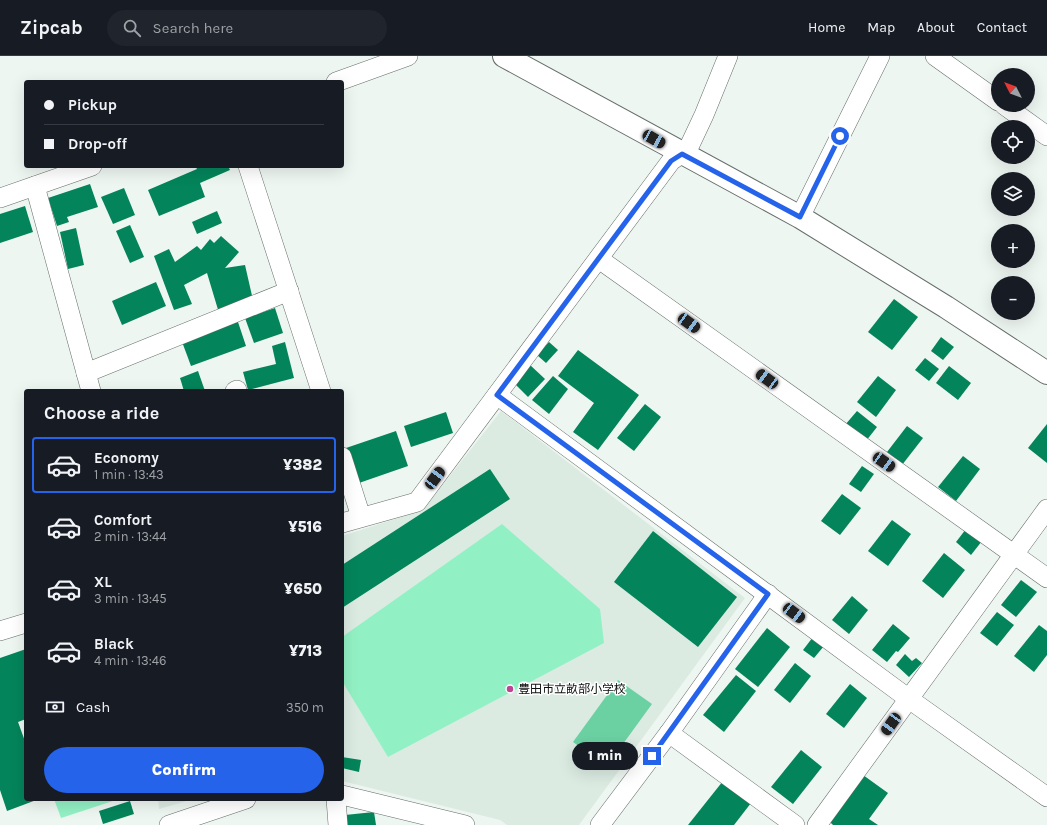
<!DOCTYPE html>
<meta charset="utf-8">
<style>
:root{--surface:#171b24;--page:#20242c;--text:#f1f3f6;--muted:#9ea1a6;--line:#363941;--accent:#2563eb}
body{margin:0;font-family:Karla,"Noto Sans JP",sans-serif;background:var(--page);color:var(--text);height:100vh;display:flex;flex-direction:column;font-size:15px;white-space:nowrap}
*{box-sizing:border-box;margin:0}
p{font-size:13px;color:var(--muted)}
.icon{flex:none;width:22px;height:22px;fill:none;stroke:currentColor;stroke-width:2;stroke-linecap:round;stroke-linejoin:round}
.map{position:relative;flex:1;overflow:hidden}
.details{position:absolute;left:24px;top:333px;width:320px;height:412px;display:flex;flex-direction:column;background:var(--surface);border-radius:4px;box-shadow:0 4px 16px #0002}
.details>*{flex:none}
.top-card{position:absolute;left:24px;top:24px;width:320px;height:88px;border-radius:4px;box-shadow:0 4px 16px #0002;display:grid;align-content:center;height:88px;padding:0 20px;background:var(--surface)}
.needle{width:26px;rotate:312deg}
.controls{position:absolute;left:991px;top:12px;display:grid;gap:8px}
.controls a{display:grid;place-items:center;width:44px;height:44px;border-radius:50%;background:var(--surface);box-shadow:0 4px 16px #0002;font-size:20px}
.end{position:absolute;width:18px;height:18px;margin:-9px;border:5px solid #2563eb;background:#fff;box-shadow:0 0 0 2px #fff}
.from{border-radius:50%}
.bubble{position:absolute;height:28px;border-radius:14px;background:var(--surface);box-shadow:0 4px 16px #0002;font-size:13px;font-weight:800;line-height:28px;text-align:center}
.car{position:absolute;width:12px;height:24px;margin:-12px -6px;border-radius:5px;box-shadow:0 0 3px 1px #0007;background:linear-gradient(#222 24%,#8ab4d8 0 40%,#222 0 76%,#8ab4d8 0 86%,#222 0)}
.top-card b{display:flex;align-items:center;gap:14px;height:38px;font-size:15px}
.top-card b+b{border-top:1px solid var(--line)}
.top-card i{width:10px;height:10px;background:var(--text)}
ul{padding:0;list-style:none}
li{display:flex;align-items:center;gap:12px;height:56px;margin:0 8px 6px;padding:0 12px;border:2px solid transparent;border-radius:4px}
li div{flex:1}
li b{display:block;font-size:15px}
li em{font-style:normal;font-weight:800}
li.current{border-color:var(--accent)}
li>.icon{width:36px;height:36px;stroke-width:1.5}
h2{padding:0 20px;font-size:18px;line-height:48px}
.pay{display:flex;align-items:center;gap:10px;height:44px;padding:0 20px;font-size:15px}
.pay p{margin-inline-start:auto}
.button{display:flex;gap:8px;margin-top:auto;padding:8px 20px}
.button a{flex:1;height:46px;border-radius:24px;background:var(--accent);color:#fff;font-size:16px;font-weight:800;line-height:46px;text-align:center}
header{display:flex;align-items:center;gap:24px;box-sizing:border-box;height:56px;padding:0 20px;background:var(--surface);border-bottom:1px solid var(--line)}
header strong{font-size:19px}
nav{display:flex;gap:22px;margin-inline-start:auto;font-size:14px}
.search{width:280px;height:36px;background:var(--page);display:flex;align-items:center;gap:10px;box-sizing:border-box;padding:0 14px;border-radius:22px;color:var(--muted);font-size:15px}
.map>svg:first-child{display:block}
.built{fill:#dbebe2}
.green{fill:#92f1c4}
.water{fill:#6bd1a3}
.building{fill:#04845a}
.lines{fill:none;stroke-linecap:round;stroke-linejoin:round}
.minor-casing{stroke:#666e6a;stroke-width:20}
.tertiary-casing{stroke:#666e6a;stroke-width:24}
.minor{stroke:#fff;stroke-width:19}
.tertiary{stroke:#fff;stroke-width:22}
.route{stroke:#2563eb;stroke-width:5}
.poi-dot{fill:#bc4396;stroke:#fff;stroke-width:1.5}
.labels{text-anchor:middle;dominant-baseline:central;stroke-width:3;stroke-linejoin:round;paint-order:stroke}
.poi-label{font-size:12px;fill:#0c0f0d;stroke:#fff;text-anchor:start}
</style>
<header>
<strong>Zipcab</strong>
<div class="search"><svg class="icon" aria-label="search" viewBox="0 0 24 24"><circle cx="10" cy="10" r="6"/><path d="M15 15l6 6"/></svg>Search here</div>
<nav><a>Home</a><a>Map</a><a>About</a><a>Contact</a></nav>
</header>
<div class="map">
<svg width="1047" height="769" viewBox="0 0 1047 769">
<rect width="100%" height="100%" fill="#eef6f1"/>
<g class="built">
<polygon points="501,355 745,542 579,769 507,769 500,764 342,725 342,480 423,454"/>
<polygon points="158,743 194,743 159,753"/>
</g>
<g class="green">
<polygon points="502,468 600,553 604,587 388,701 342,625 342,581"/>
<polygon points="54,743 119,743 61,762"/>
</g>
<polygon class="water" points="618,624 652,648 607,710 573,686"/>
<g class="building">
<polygon points="195,110 228,110 230,114 200,127 205,141 159,160 148,134 197,113"/>
<polygon points="90,128 98,151 67,161 69,166 57,170 48,142"/>
<polygon points="124,132 135,159 113,168 101,141"/>
<polygon points="25,150 33,176 0,187 0,158"/>
<polygon points="217,155 222,167 197,178 192,166"/>
<polygon points="130,169 144,201 130,207 116,175"/>
<polygon points="76,172 84,209 68,213 60,176"/>
<polygon points="221,180 239,196 225,212 245,209 253,244 219,257 207,217 184,229 192,248 174,254 154,200 169,193 175,206 197,190 201,194 210,183 214,187"/>
<polygon points="156,226 166,250 122,269 112,245"/>
<polygon points="894,243 918,261 892,294 868,276"/>
<polygon points="275,252 283,277 254,287 245,262"/>
<polygon points="237,263 246,290 191,310 181,283"/>
<polygon points="941,281 954,291 943,304 931,295"/>
<polygon points="285,286 294,322 248,334 243,316 276,308 272,290"/>
<polygon points="549,286 558,294 546,307 537,299"/>
<polygon points="578,294 639,339 598,394 573,376 594,347 558,320"/>
<polygon points="925,302 939,313 929,325 915,314"/>
<polygon points="529,308 545,323 528,341 513,326"/>
<polygon points="949,310 971,327 958,344 936,327"/>
<polygon points="198,315 205,335 184,335 180,322"/>
<polygon points="553,320 568,333 549,358 532,344"/>
<polygon points="878,320 896,334 876,361 857,346"/>
<polygon points="645,348 661,361 634,395 617,382"/>
<polygon points="857,355 877,371 866,385 845,369"/>
<polygon points="446,356 453,377 411,391 404,370"/>
<polygon points="1047,368 1047,407 1028,392"/>
<polygon points="907,370 923,382 902,409 887,396"/>
<polygon points="396,375 408,410 359,427 346,392"/>
<polygon points="963,400 980,413 956,445 938,431"/>
<polygon points="862,410 874,418 861,436 849,428"/>
<polygon points="490,413 510,443 342,552 342,509"/>
<polygon points="842,438 861,452 840,479 821,465"/>
<polygon points="892,464 911,478 888,510 868,495"/>
<polygon points="966,473 982,485 971,499 956,486"/>
<polygon points="653,475 737,541 698,591 614,526"/>
<polygon points="944,497 965,514 943,542 922,525"/>
<polygon points="1021,524 1037,536 1016,561 1001,549"/>
<polygon points="852,540 868,554 849,578 832,564"/>
<polygon points="997,556 1014,569 997,590 980,577"/>
<polygon points="893,568 910,582 898,596 896,595 887,606 872,594"/>
<polygon points="1039,569 1047,575 1047,599 1034,616 1014,600"/>
<polygon points="767,572 790,591 758,631 735,613"/>
<polygon points="813,581 824,590 814,602 803,594"/>
<polygon points="26,593 26,663 18,666 26,688 26,743 39,743 7,755 0,734 0,602"/>
<polygon points="905,598 912,605 916,602 922,607 909,621 896,609"/>
<polygon points="795,607 811,620 790,647 774,634"/>
<polygon points="736,619 756,635 724,676 703,659"/>
<polygon points="850,628 867,642 844,672 826,658"/>
<polygon points="801,694 822,711 793,748 771,731"/>
<polygon points="342,701 361,704 359,716 342,712"/>
<polygon points="863,719 888,737 869,763 878,769 833,769 829,765"/>
<polygon points="723,725 751,747 734,769 688,769"/>
<polygon points="130,745 134,758 103,768 99,755"/>
<polygon points="374,756 376,769 346,769 345,759"/>
</g>
<g class="lines">
<g class="minor-casing">
<g id="minor">
<polyline points="935,0 998,45"/>
<polyline points="336,26 408,0"/>
<polyline points="1004,49 1047,80"/>
<polyline points="248,110 321,335"/>
<polyline points="35,130 91,335"/>
<polyline points="0,142 92,110"/>
<polyline points="800,161 880,0"/>
<polyline points="599,203 1047,522"/>
<polyline points="86,317 289,235"/>
<polyline points="235,335 237,334"/>
<polyline points="497,339 909,643 1047,741"/>
<polyline points="342,401 361,461"/>
<polyline points="342,467 417,446 671,105 688,93 704,59 728,0"/>
<polyline points="0,575 26,567"/>
<polyline points="669,677 795,769"/>
<polyline points="342,739 465,769"/>
<polyline points="336,743 338,769"/>
<polyline points="169,769 246,743"/>
<polyline points="600,769 669,677 768,538"/>
<polyline points="817,769 1047,453"/>
</g>
</g>
<g class="tertiary-casing">
<polyline id="tertiary" points="504,0 800,161 946,251 1047,317"/>
</g>
<use href="#minor" class="minor"/>
<use href="#tertiary" class="tertiary"/>
</g>
<g class="lines">
<polyline class="route" points="652,700 768,538 497,339 671,105 682,98 800,161 840,80"/>
</g>
<circle class="poi-dot" cx="510" cy="633" r="4"/>
<g class="labels">
<g class="poi-label">
<text x="518" y="633">豊田市立畝部小学校</text>
</g>
</g>
</svg>
<div class="controls">
<a><svg class="needle" viewBox="-14 -14 28 28"><path d="M0-13l5 13h-10z" fill="#e53935"/><path d="M0 13l5-13h-10z" fill="#9ea1a6"/></svg></a>
<a><svg class="icon" aria-label="locate" viewBox="0 0 24 24"><circle cx="12" cy="12" r="6"/><path d="M12 2v4M12 18v4M2 12h4M18 12h4"/></svg></a>
<a><svg class="icon" aria-label="layers" viewBox="0 0 24 24"><path d="M12 4l9 5-9 5-9-5zM3 14l9 5 9-5"/></svg></a>
<a>+</a>
<a>−</a>
</div>
<i class="end from" style="left:840px;top:80px"></i>
<i class="end" style="left:652px;top:700px"></i>
<div class="bubble" style="left:572px;top:686px;width:66px">1 min</div>
<i class="car" style="left:654px;top:83px;rotate:119deg"></i>
<i class="car" style="left:689px;top:267px;rotate:126deg"></i>
<i class="car" style="left:767px;top:323px;rotate:306deg"></i>
<i class="car" style="left:884px;top:406px;rotate:125deg"></i>
<i class="car" style="left:435px;top:422px;rotate:37deg"></i>
<i class="car" style="left:794px;top:557px;rotate:127deg"></i>
<i class="car" style="left:891px;top:668px;rotate:216deg"></i>
<div class="top-card">
<b><i class="from"></i>Pickup</b>
<b><i></i>Drop-off</b>
</div>
<section class="details">
<h2>Choose a ride</h2>
<ul>
<li class="current"><svg class="icon" aria-label="car" viewBox="0 0 24 24"><path d="M5 17H2v-5l4-1 3-4h7l3 4 3 1v5h-3M9 17h6M6 11h13"/><circle cx="7" cy="17" r="2"/><circle cx="17" cy="17" r="2"/></svg><div><b>Economy</b><p>1 min · 13:43</p></div><em>¥382</em></li>
<li><svg class="icon" aria-label="car" viewBox="0 0 24 24"><path d="M5 17H2v-5l4-1 3-4h7l3 4 3 1v5h-3M9 17h6M6 11h13"/><circle cx="7" cy="17" r="2"/><circle cx="17" cy="17" r="2"/></svg><div><b>Comfort</b><p>2 min · 13:44</p></div><em>¥516</em></li>
<li><svg class="icon" aria-label="car" viewBox="0 0 24 24"><path d="M5 17H2v-5l4-1 3-4h7l3 4 3 1v5h-3M9 17h6M6 11h13"/><circle cx="7" cy="17" r="2"/><circle cx="17" cy="17" r="2"/></svg><div><b>XL</b><p>3 min · 13:45</p></div><em>¥650</em></li>
<li><svg class="icon" aria-label="car" viewBox="0 0 24 24"><path d="M5 17H2v-5l4-1 3-4h7l3 4 3 1v5h-3M9 17h6M6 11h13"/><circle cx="7" cy="17" r="2"/><circle cx="17" cy="17" r="2"/></svg><div><b>Black</b><p>4 min · 13:46</p></div><em>¥713</em></li>
</ul>
<div class="pay"><svg class="icon" aria-label="cash" viewBox="0 0 24 24"><path d="M3 7h18v10H3z"/><circle cx="12" cy="12" r="2"/></svg>Cash<p>350 m</p></div>
<div class="button"><a>Confirm</a></div>
</section>
</div>
